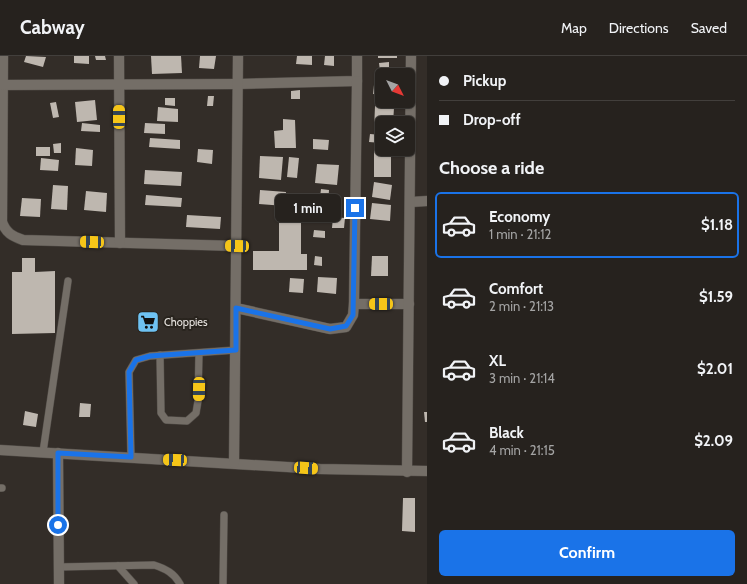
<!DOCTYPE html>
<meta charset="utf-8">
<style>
:root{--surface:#26221e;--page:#2e2a27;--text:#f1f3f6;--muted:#a4a4a4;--line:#423f3c;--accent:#1a73e8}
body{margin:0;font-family:Cabin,sans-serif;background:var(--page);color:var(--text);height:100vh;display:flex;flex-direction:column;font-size:15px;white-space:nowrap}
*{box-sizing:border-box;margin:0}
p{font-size:13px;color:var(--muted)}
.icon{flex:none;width:22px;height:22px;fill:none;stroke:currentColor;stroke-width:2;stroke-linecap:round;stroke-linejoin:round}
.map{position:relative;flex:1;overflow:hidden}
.sheet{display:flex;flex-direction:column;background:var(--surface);width:320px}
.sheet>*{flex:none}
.hud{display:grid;align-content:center;height:88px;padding:0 12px;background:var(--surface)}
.needle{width:26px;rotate:132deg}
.fabs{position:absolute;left:375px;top:12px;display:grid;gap:8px}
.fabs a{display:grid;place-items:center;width:40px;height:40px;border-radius:6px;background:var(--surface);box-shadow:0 1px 3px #0004,0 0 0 1px var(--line);font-size:20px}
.end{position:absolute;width:18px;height:18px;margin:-9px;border:5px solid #1a73e8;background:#fff;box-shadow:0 0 0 2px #fff}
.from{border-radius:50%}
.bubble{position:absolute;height:28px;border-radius:6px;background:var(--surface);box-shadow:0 1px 3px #0004,0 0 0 1px var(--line);font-size:13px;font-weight:800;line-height:28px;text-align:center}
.car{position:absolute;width:12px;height:24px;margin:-12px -6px;border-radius:5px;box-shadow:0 0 3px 1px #0007;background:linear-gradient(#f5c518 24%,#345 0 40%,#f5c518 0 76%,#345 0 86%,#f5c518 0)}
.hud b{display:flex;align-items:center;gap:14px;height:38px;font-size:15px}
.hud b+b{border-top:1px solid var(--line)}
.hud i{width:10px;height:10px;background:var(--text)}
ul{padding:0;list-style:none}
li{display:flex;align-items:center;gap:12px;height:66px;margin:0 8px 6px;padding:0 4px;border:2px solid transparent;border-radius:6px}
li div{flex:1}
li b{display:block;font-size:15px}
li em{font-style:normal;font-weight:800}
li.current{border-color:var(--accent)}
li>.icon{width:36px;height:36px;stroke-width:1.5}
h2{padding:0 12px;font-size:18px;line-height:48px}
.button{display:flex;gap:8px;margin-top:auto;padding:8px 12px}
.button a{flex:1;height:46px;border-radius:6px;background:var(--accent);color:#fff;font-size:16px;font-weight:800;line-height:46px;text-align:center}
header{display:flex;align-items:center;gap:24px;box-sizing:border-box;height:56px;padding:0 20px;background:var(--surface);border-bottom:1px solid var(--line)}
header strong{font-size:19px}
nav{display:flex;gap:22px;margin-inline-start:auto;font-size:14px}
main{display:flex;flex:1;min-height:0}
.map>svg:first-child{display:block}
.building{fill:#beb7af}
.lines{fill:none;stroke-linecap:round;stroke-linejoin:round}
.service-casing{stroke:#514c47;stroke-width:8}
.minor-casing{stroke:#514c47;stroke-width:11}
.service{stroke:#746e67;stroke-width:7}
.minor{stroke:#746e67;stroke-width:10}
.route{stroke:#1a73e8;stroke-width:5}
.labels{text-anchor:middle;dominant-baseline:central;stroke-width:4;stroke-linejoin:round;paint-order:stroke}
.poi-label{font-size:11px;fill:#eae6e2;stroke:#29241e;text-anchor:start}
</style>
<header>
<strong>Cabway</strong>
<nav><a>Map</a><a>Directions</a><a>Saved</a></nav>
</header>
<main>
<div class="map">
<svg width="427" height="528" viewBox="0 0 427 528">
<rect width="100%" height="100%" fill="#332d28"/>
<g class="building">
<polygon points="26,0 46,1 43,11 24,6"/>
<polygon points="74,0 89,0 89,8 74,7"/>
<polygon points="95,0 105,0 106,4 96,4"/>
<polygon points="151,0 181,0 182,17 152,18"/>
<polygon points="200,0 216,0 214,13 199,12"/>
<polygon points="297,0 312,0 312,9 296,8"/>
<polygon points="325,0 334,0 334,10 324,9"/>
<rect x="378" y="0" width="19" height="2"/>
<polygon points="389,6 389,14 380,15 379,7"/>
<polygon points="375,20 382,20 382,39 373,38"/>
<polygon points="300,34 300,43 291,43 291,35"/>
<polygon points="208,40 214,40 213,50 207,50"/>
<polygon points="165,42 175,42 175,50 165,49"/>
<polygon points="95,44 97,64 77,66 75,46"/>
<polygon points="56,46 59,61 53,62 50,47"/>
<polygon points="375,50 394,52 393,67 382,67 382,75 374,74"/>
<polygon points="158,51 178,53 178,66 157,65"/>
<polygon points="283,63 295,64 296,92 275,92 274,75 283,74"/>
<polygon points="82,67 100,69 100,76 81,75"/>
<polygon points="145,67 165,68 165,78 144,77"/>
<polygon points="370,78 382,79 382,87 369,86"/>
<polygon points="150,82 180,84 180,93 149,91"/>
<polygon points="313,83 329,84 328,94 313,93"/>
<polygon points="61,87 61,97 54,97 53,88"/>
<rect x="36" y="91" width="14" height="9"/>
<polygon points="76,92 93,94 92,110 75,109"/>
<polygon points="198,93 213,94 212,108 197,106"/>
<rect x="374" y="93" width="17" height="28"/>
<polygon points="260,100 283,101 281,124 259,122"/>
<polygon points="289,101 299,102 297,122 287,121"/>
<polygon points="41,102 59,104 58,115 40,114"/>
<polygon points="317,108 339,109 337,129 315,127"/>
<polygon points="145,114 182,116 181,130 144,128"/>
<polygon points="374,126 392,129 390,144 372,141"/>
<polygon points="53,129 68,130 67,154 51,153"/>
<polygon points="321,133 329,134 328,151 319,150"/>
<polygon points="260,134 286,136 285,150 259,148"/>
<polygon points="86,135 107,137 106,156 84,154"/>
<polygon points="146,139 182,142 181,151 145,149"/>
<polygon points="22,142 41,143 40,161 20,160"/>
<polygon points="372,147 391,149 390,165 370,163"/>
<polygon points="187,159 221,161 220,173 186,171"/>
<polygon points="333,161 345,162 344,172 332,172"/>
<polygon points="279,167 301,167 301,198 307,198 307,214 253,214 253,195 279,195"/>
<polygon points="314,174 325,175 325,182 313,181"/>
<polygon points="315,200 322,201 322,210 314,209"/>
<polygon points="372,200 388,200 388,220 371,220"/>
<polygon points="22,202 35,202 35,216 55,215 55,277 12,278 12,216 22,216"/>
<polygon points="318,221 337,222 336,238 317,236"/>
<polygon points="290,222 304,223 303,237 289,236"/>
<polygon points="80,347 91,348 90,361 79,361"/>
<polygon points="25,355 38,358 36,371 23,369"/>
<polygon points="424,356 427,356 427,366 425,366"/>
<polygon points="403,442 415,442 415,476 402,475"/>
</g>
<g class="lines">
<g class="service-casing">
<g id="service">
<polyline points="160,299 161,357 166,364 187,365 196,357 198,345 199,297"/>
<polyline points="43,396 68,225"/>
<polyline points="131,401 129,316 136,304 150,300 236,294"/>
<polyline points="0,432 2,432"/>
<polyline points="118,510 134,528"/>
<path d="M58 511 154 509C166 513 174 517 180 528"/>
<polyline points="223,528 224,459"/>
</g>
</g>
<g class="minor-casing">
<g id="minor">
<path d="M3 0 2 166C6 177 12 180 23 184L237 190"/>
<polyline points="119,0 120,187"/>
<polyline points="0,29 238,28 357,25 357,0"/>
<polyline points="411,146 427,145"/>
<polyline points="354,248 409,248"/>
<polyline points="236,252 330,273 346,271 353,259 354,248 357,25"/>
<polyline points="0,394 320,413 427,415"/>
<polyline points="58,397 59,528"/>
<polyline points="234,407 238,0"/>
<polyline points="407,416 411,0"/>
</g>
</g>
<use href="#service" class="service"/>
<use href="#minor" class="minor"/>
</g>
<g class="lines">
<polyline class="route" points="58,469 58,397 131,401 129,316 136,304 150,300 236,294 236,252 330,273 346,270 353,259 355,152"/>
</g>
<defs>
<g id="supermarket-square" transform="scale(1.15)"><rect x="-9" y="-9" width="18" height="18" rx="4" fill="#6ec2f3" stroke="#29241e"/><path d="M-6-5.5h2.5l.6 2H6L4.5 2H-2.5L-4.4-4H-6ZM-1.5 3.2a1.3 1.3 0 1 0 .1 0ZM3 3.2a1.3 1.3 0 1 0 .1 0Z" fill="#111"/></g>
</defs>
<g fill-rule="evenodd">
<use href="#supermarket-square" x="148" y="266"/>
</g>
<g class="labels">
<g class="poi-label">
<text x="164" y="266">Choppies</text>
</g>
</g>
</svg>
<div class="fabs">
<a><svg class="needle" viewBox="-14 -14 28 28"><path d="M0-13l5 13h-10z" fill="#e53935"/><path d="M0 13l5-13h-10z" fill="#a4a4a4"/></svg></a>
<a><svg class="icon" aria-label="layers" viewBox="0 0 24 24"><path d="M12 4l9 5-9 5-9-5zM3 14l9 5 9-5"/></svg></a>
</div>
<i class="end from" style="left:58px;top:469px"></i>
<i class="end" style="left:355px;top:152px"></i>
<div class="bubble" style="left:275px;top:138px;width:66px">1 min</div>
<i class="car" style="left:119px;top:61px;rotate:0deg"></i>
<i class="car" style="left:92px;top:186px;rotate:272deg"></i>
<i class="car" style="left:237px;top:190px;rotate:272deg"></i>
<i class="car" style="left:381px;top:248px;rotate:270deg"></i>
<i class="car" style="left:199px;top:333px;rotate:181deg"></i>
<i class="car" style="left:175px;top:404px;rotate:273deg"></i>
<i class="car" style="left:306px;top:412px;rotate:94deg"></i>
</div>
<section class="sheet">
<div class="hud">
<b><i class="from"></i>Pickup</b>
<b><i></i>Drop-off</b>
</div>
<h2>Choose a ride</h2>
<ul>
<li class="current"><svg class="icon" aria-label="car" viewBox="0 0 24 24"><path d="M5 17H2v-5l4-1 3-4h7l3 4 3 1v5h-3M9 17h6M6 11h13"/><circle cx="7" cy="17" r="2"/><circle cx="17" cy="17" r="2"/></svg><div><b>Economy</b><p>1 min · 21:12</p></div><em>$1.18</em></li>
<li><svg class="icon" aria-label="car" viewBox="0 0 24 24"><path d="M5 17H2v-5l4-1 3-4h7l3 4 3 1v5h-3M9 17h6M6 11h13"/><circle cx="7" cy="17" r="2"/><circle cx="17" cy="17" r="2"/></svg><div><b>Comfort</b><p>2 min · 21:13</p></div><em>$1.59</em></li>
<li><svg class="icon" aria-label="car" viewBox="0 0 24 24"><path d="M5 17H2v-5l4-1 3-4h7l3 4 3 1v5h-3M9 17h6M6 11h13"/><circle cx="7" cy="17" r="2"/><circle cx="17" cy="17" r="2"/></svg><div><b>XL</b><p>3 min · 21:14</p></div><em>$2.01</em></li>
<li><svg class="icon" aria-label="car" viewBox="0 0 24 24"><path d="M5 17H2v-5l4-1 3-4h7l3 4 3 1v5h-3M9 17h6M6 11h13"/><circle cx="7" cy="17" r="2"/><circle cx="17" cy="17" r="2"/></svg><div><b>Black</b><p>4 min · 21:15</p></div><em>$2.09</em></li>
</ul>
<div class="button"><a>Confirm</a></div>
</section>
</main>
